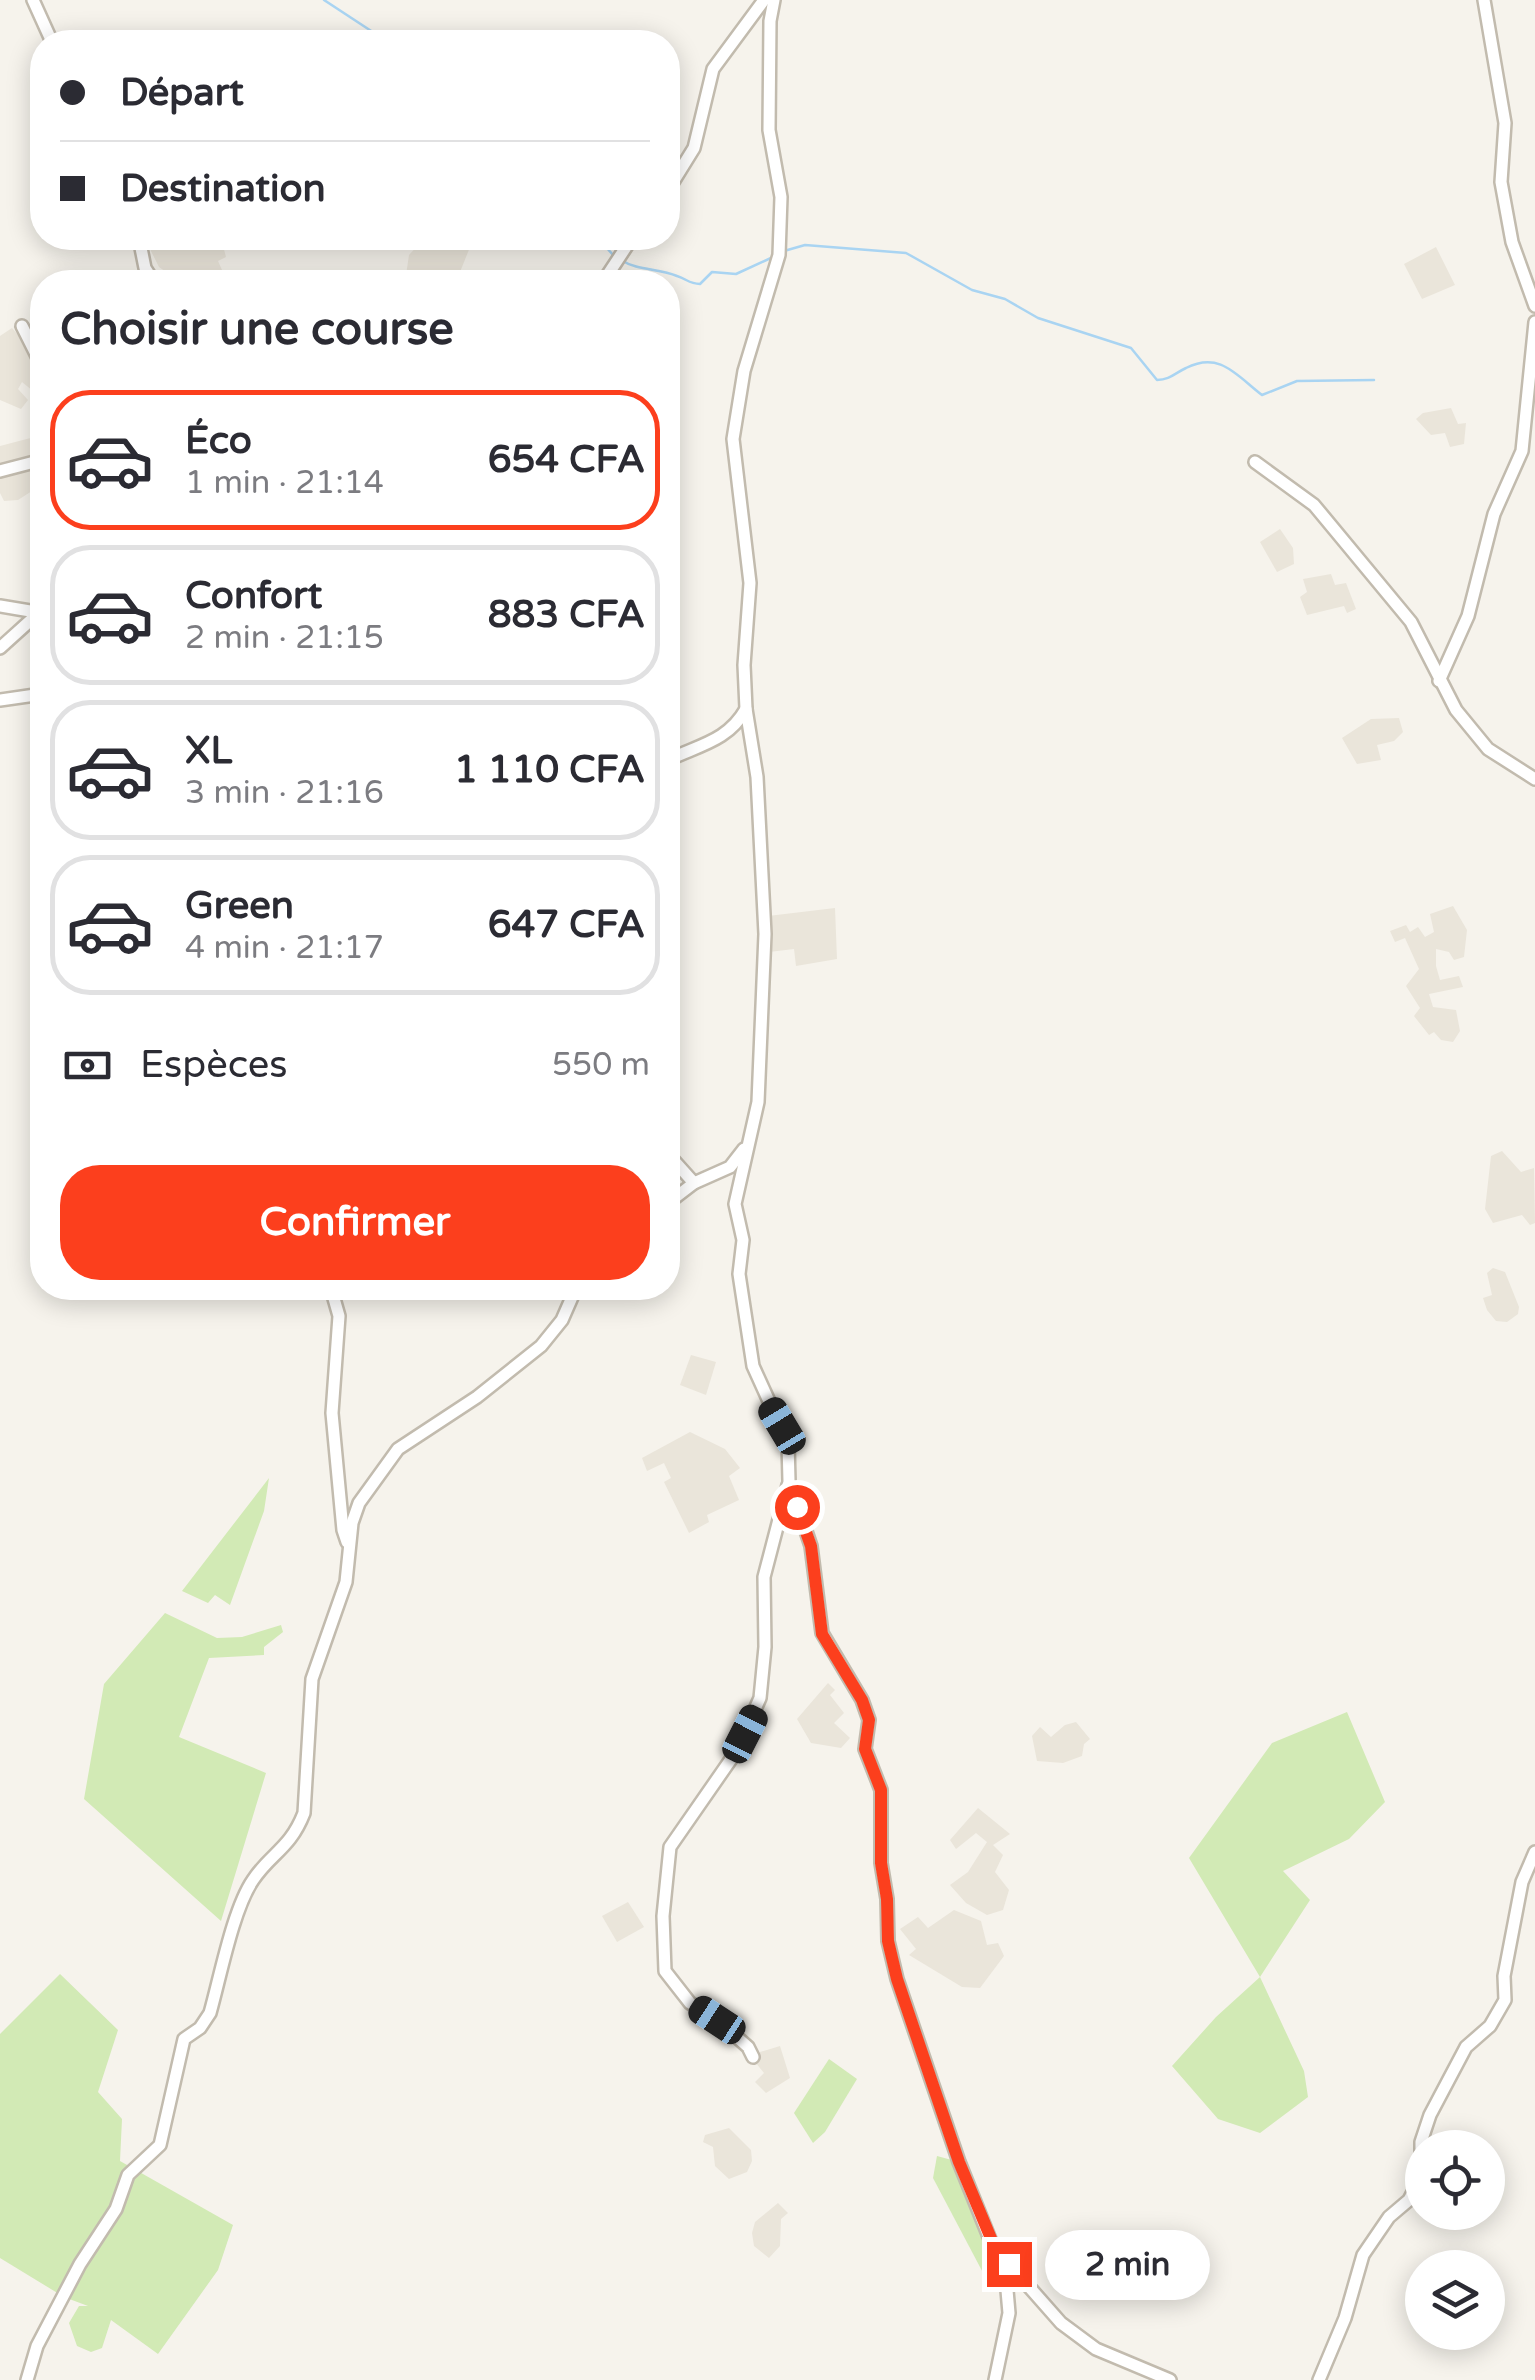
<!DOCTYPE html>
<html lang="fr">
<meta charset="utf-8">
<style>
:root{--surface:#fff;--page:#f2f2f3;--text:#2b2b33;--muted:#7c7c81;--line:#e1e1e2;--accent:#fc3f1d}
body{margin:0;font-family:"Varela Round",sans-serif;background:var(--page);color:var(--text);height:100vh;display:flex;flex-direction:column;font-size:38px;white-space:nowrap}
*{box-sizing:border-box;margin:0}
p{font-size:32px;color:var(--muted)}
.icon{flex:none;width:55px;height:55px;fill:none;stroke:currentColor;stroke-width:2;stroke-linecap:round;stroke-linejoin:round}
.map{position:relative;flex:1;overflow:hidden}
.details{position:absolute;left:30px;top:270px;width:650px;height:1030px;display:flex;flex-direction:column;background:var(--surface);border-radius:40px;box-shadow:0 5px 25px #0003}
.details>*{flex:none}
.banner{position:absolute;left:30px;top:30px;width:650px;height:220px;border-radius:40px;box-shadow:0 5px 25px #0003;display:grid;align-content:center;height:220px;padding:0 30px;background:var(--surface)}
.buttons{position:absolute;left:1405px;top:2130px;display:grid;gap:20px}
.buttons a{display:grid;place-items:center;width:100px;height:100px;border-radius:50%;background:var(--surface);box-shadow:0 5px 25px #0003;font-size:50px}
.end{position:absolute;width:45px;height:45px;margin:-22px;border:12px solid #fc3f1d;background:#fff;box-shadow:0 0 0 5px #fff}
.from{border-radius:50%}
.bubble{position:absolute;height:70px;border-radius:35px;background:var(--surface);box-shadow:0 5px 25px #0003;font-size:32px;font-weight:700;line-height:70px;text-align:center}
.car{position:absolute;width:30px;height:60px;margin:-30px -15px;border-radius:12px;box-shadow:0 0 8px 2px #0007;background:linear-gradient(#222 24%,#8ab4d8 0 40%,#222 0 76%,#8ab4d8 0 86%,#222 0)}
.banner b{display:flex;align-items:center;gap:35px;height:95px;font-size:38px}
.banner b+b{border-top:2px solid var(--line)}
.banner i{width:25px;height:25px;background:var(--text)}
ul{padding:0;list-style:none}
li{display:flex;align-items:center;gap:30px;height:140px;margin:0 20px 15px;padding:0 10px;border:5px solid var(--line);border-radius:40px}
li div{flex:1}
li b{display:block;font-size:38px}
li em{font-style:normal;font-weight:700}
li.selected{border-color:var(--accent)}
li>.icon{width:90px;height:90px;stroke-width:1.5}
h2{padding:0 30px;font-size:45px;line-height:120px}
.pay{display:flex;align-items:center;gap:25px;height:110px;padding:0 30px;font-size:38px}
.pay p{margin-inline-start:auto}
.button{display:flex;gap:20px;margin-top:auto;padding:20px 30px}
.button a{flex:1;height:115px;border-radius:40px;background:var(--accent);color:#fff;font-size:40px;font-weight:700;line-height:115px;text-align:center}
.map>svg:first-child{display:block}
.residential{fill:#eae5da}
.green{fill:#d2eab5}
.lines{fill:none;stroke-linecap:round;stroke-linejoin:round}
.stream{stroke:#a9d4f2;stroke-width:2.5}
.street-casing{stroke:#c2bbae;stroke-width:16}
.street{stroke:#fff;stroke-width:11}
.route{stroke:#fc3f1d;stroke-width:12}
</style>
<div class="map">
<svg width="1535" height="2380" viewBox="0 0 1535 2380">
<rect width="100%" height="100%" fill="#f6f3ec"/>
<g class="residential">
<polygon points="160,238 221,238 226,257 218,261 222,270 206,281 184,274 179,281 159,267 149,247"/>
<polygon points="456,240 470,247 456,282 410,281 406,275 409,255 421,242 431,250"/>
<polygon points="1436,247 1455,285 1422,299 1404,264"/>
<polygon points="12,328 32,351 42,348 42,389 33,391 22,382 18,389 28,400 21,409 0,400 0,336"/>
<polygon points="1451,408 1458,424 1466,423 1464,444 1450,447 1445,433 1431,435 1416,419 1423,413"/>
<polygon points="42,435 42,509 35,489 18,500 4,501 0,493 0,446"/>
<polygon points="1280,529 1293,548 1294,564 1277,572 1260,542"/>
<polygon points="1331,574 1335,585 1346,583 1356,609 1347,613 1344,606 1307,615 1300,597 1307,592 1303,579"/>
<polygon points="1399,718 1403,732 1394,741 1377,745 1381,760 1357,764 1342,738 1371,719"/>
<polygon points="1453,906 1467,930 1464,957 1454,960 1449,952 1436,949 1436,966 1440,980 1459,976 1463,987 1429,994 1433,1007 1456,1010 1460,1031 1453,1042 1441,1040 1434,1032 1429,1035 1414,1016 1420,1008 1406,986 1419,969 1405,938 1395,942 1390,931 1406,925 1410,932 1418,927 1425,937 1434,932 1430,914"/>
<polygon points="835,908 837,959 796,966 794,949 769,952 768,916"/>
<polygon points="1502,1151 1521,1172 1534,1168 1535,1223 1530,1225 1522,1215 1493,1223 1485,1209 1491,1156"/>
<polygon points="1493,1268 1505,1272 1519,1307 1518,1314 1507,1322 1496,1321 1487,1310 1483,1298 1492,1295 1487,1273"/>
<polygon points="691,1355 716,1362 706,1395 680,1385"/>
<polygon points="690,1432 725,1449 740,1468 729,1476 739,1500 707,1515 709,1522 689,1533 664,1482 671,1478 664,1463 647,1471 642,1458"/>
<polygon points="828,1683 835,1690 830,1695 844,1713 834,1723 850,1738 841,1748 811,1743 797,1719"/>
<polygon points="1076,1722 1090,1739 1084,1744 1082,1756 1063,1763 1037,1761 1032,1736 1040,1727 1051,1737 1065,1725"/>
<polygon points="978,1808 1010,1834 993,1845 1003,1855 995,1872 1009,1890 1003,1910 987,1915 966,1903 950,1885 968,1872 987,1842 976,1833 956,1849 950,1840"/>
<polygon points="628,1902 644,1927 617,1942 602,1916"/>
<polygon points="954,1910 981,1921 987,1945 998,1943 1004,1956 980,1988 962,1987 909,1955 916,1949 900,1929 918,1917 928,1928"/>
<polygon points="780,2046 790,2078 766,2093 755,2082 764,2073 755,2062 760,2052"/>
<polygon points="729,2128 751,2150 752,2161 747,2172 729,2179 715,2166 713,2147 703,2142 705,2135"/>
<polygon points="778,2203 788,2213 781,2219 780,2246 769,2258 754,2246 752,2233 755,2222"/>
</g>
<g class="green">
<polygon points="269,1478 264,1511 230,1605 215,1595 208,1603 182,1591"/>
<polygon points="165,1613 217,1638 242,1637 281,1625 283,1632 264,1647 264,1655 209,1658 179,1737 266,1773 221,1921 84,1799 104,1684"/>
<polygon points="1347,1712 1385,1802 1349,1839 1283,1871 1310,1900 1260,1977 1304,2071 1308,2097 1260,2133 1218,2119 1172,2066 1216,2017 1260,1977 1189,1858 1272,1743"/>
<polygon points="60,1974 118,2030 98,2092 122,2119 120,2161 233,2225 218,2270 158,2354 111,2320 102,2348 91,2352 77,2346 69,2323 79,2306 88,2306 64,2297 0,2258 0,2034"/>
<polygon points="829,2059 857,2079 825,2132 813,2143 794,2113"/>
<polygon points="937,2156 959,2162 1006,2279 990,2286 933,2178"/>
</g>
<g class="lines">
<g class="stream">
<polyline points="324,0 388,42"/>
<polyline points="598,238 614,256"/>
<path d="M784 251 805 245 906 253 972 290 1005 299 1038 318 1131 348 1157 380C1170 380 1175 373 1186 368 1220 351 1236 375 1262 395L1297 381 1374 380"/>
<path d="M621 260C638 271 659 268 677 276 687 279 689 284 700 284L712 272 736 274 773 257"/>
</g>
<g class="street-casing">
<g id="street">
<polyline points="33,0 52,42"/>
<polyline points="774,0 770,21 769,130 781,197 779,255 744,371 733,439 750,583 744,665 746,709 757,777 765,934 758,1102 735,1204 743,1240 739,1274 753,1366 788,1443 789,1481 811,1546 822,1633 862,1700 869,1720 865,1749 881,1790 881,1863 887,1899 888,1941 897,1979 959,2162 1006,2279 1009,2313 995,2380"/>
<polyline points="1484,0 1505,123 1501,182 1512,242 1535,306"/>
<polyline points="668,190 694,148 713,69 764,0"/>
<polyline points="139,238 145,268 154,282"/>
<polyline points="603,282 632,238"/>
<polyline points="22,326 42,366"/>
<polyline points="1255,462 1314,505 1411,622 1456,710 1488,749 1535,779"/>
<polyline points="0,471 42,460"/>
<polyline points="0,606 42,613"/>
<polyline points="0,648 42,610"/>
<polyline points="1439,681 1468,616 1494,514 1522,451 1535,322"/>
<polyline points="0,700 42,694"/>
<path d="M668 760C699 745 728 741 746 709"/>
<polyline points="668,1154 694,1183"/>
<polyline points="668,1203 694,1183 730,1167 744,1149"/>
<polyline points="331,1288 339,1316 332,1413 343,1530 347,1542"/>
<polyline points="753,2057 748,2047 722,2024 690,2003 665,1971 663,1916 670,1847 736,1752 760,1698 765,1647 764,1577 788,1485"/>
<polyline points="1001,2255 1061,2323 1096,2349 1170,2380"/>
<path d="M27 2380 37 2346 80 2264 116 2209 128 2175 160 2145 184 2039 200 2028 210 2013C220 1978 233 1909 253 1880 271 1853 290 1849 304 1813L312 1679 346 1582 352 1523 359 1503 398 1449 477 1397 541 1346 562 1320 576 1288"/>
<polyline points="1319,2380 1345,2318 1363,2255 1389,2217 1409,2200 1421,2177 1421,2142 1430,2115 1466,2047 1490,2026 1505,2000 1504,1976 1522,1882 1535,1852"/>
</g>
</g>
<use href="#street" class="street"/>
</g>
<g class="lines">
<polyline class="route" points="797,1507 811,1546 822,1634 862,1700 869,1720 865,1749 881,1790 881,1863 887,1899 888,1941 897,1979 959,2162 995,2248 1009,2264"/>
</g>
</svg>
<div class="buttons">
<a><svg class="icon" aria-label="locate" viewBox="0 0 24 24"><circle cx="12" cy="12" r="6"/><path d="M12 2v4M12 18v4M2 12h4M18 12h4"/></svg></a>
<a><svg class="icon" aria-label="layers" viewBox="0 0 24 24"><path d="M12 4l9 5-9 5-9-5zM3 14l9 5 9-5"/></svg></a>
</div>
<i class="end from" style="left:797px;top:1507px"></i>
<i class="end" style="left:1009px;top:2264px"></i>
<div class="bubble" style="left:1045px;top:2230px;width:165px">2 min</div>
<i class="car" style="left:782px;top:1426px;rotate:329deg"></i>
<i class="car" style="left:745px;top:1734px;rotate:27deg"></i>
<i class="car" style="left:717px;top:2020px;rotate:303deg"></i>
<div class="banner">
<b><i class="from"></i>Départ</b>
<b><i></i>Destination</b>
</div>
<section class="details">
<h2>Choisir une course</h2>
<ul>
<li class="selected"><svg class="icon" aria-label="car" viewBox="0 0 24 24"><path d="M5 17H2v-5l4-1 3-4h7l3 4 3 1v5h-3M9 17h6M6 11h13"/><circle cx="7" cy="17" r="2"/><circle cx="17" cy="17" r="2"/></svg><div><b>Éco</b><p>1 min · 21:14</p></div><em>654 CFA</em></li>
<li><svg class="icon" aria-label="car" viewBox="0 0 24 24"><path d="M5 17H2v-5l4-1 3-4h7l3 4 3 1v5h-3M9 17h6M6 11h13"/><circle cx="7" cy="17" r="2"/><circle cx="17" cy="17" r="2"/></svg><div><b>Confort</b><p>2 min · 21:15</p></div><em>883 CFA</em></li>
<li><svg class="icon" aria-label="car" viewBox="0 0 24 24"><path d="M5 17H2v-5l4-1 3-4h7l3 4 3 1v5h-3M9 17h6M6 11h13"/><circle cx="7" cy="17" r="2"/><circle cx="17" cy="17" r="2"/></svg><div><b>XL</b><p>3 min · 21:16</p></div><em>1 110 CFA</em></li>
<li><svg class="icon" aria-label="car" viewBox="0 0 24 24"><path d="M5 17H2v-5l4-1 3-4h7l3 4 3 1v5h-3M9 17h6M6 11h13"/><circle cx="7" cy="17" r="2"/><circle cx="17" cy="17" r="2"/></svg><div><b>Green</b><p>4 min · 21:17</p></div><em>647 CFA</em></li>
</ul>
<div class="pay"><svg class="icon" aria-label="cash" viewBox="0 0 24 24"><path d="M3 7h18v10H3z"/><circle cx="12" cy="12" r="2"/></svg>Espèces<p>550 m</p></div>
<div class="button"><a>Confirmer</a></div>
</section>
</div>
